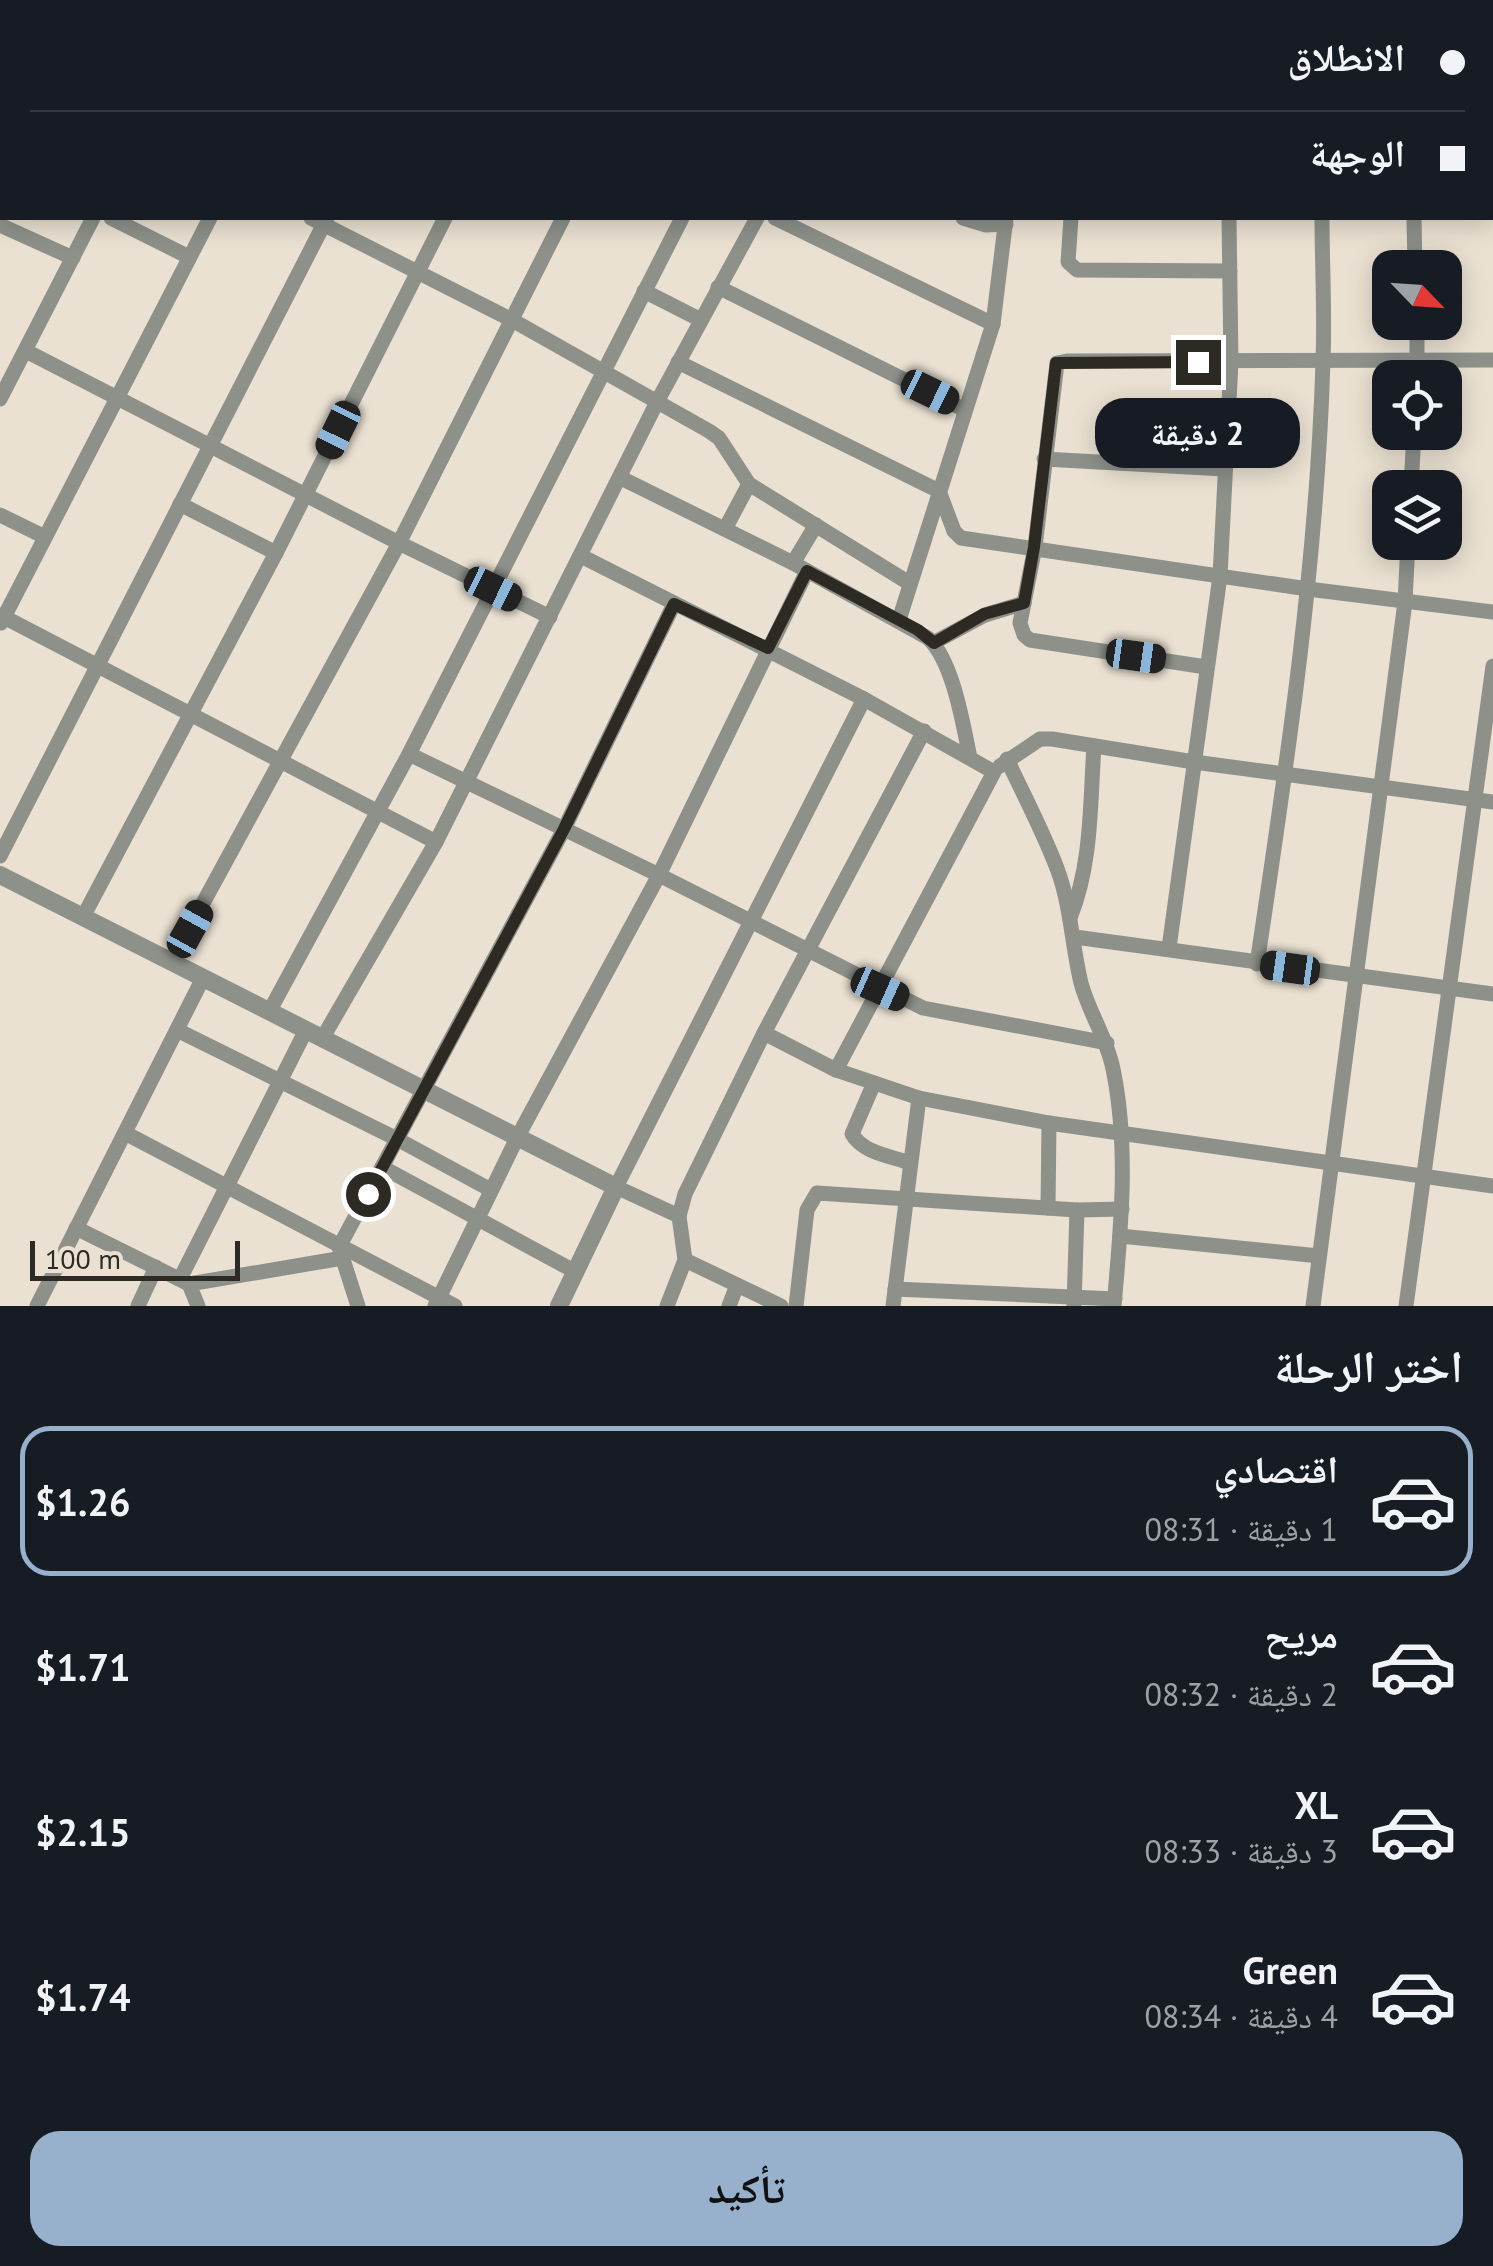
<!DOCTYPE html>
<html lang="ar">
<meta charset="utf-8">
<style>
:root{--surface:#171b24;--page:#242831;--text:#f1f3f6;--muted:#9ea1a6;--line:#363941;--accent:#97b0cc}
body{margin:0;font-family:"PT Sans","Noto Naskh Arabic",sans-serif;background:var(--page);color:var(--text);direction:rtl;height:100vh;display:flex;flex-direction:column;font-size:38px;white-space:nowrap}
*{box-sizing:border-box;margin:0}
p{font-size:32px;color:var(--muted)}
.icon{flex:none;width:55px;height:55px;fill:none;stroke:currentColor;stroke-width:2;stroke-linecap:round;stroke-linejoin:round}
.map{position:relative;height:1306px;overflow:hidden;direction:ltr}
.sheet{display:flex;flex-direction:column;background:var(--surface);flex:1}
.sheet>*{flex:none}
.hud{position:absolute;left:0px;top:0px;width:1495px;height:220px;box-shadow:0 5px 25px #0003;direction:rtl;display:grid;align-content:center;height:220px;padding:0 30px;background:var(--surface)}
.needle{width:65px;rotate:115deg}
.fabs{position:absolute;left:1372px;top:250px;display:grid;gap:20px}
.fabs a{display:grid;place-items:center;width:90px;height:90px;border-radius:20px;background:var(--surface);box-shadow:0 5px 25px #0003;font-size:50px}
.scale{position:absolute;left:30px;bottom:25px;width:210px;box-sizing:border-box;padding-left:10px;border:5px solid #2d2a24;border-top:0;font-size:28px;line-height:35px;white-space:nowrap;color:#2d2a24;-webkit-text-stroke:8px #eae1d2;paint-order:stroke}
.end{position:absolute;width:45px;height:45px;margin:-22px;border:12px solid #2d2a24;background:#fff;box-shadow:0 0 0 5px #fff}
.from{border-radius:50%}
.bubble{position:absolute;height:70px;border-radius:30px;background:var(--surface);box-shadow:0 5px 25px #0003;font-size:32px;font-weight:700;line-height:70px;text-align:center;direction:rtl}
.car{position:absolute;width:30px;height:60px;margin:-30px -15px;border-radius:12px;box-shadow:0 0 8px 2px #0007;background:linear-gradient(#222 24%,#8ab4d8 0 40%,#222 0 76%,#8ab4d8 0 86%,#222 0)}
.hud b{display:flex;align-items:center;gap:35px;height:95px;font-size:38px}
.hud b+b{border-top:2px solid var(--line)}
.hud i{width:25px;height:25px;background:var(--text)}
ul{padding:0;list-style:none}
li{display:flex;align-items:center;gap:30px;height:150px;margin:0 20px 15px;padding:0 10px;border:5px solid transparent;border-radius:30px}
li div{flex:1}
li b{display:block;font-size:38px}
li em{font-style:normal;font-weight:700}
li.selected{border-color:var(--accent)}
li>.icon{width:90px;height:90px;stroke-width:1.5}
h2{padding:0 30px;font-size:45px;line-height:120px}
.action{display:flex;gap:20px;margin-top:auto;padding:20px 30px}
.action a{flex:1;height:115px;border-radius:30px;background:var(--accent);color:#111;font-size:40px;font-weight:700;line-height:115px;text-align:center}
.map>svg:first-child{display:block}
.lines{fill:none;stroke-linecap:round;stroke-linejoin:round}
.minor{stroke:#8d918a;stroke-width:15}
.tertiary{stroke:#8d918a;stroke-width:18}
.secondary{stroke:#646a61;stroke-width:20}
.route{stroke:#2d2a24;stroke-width:12}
</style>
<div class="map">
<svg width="1493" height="1306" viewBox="0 0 1493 1306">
<rect width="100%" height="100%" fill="#eae1d2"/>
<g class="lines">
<g class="minor">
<polyline points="58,0 63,2"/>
<polyline points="351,0 355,2"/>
<polyline points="490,0 495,2"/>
<polyline points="1027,0 1027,2"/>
<polyline points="1080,0 1080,2"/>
<polyline points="1140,0 1140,2"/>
<polyline points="27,2 28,0"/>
<polyline points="84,2 85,0"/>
<polyline points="205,2 207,0"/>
<polyline points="323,2 325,0"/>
<polyline points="395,2 397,0"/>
<polyline points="512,2 513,0"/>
<polyline points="627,2 628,0"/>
<polyline points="748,2 749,0"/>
<polyline points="869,2 870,0"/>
<polyline points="1229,2 1229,0"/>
<polyline points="1324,2 1324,0"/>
<polyline points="1417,2 1417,0"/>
<polyline points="0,23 2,24"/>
<polyline points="0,135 2,137"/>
<polyline points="0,165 2,160"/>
<polyline points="111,218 189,257"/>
<polyline points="311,218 512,320 709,431 719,438 749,484 909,583"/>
<polyline points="775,218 993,324"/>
<polyline points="963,218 986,225 1006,224"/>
<polyline points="1071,218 1068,262 1077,270 1230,271"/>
<polyline points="1414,218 1415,268"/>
<polyline points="0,225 73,258"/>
<polyline points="718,287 965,410"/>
<polyline points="644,291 701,320"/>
<polyline points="1417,322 1417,378"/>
<polyline points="26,351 399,543 550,617"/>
<polyline points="678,362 939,491 954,531 961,538 1308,589 1493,612"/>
<polyline points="0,399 93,218"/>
<polyline points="1044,459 1224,469"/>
<path d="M621 478 793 563 928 638C953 661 963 724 970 758"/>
<polyline points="1411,488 1414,432"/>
<polyline points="180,504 276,553"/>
<polyline points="0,515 45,537"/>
<polyline points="725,529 749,484"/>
<polyline points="581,556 864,699 994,772 836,1070 764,1033 685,1194 679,1216 685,1260 667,1306"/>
<polyline points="793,563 816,525"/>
<polyline points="0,615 436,842"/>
<polyline points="899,620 993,324 1006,218"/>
<polyline points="1,623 210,218"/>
<polyline points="933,643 985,615 1024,603"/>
<polyline points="1206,667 1030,640 1024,635 1020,623 1035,547 1057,363 1067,361 1493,360"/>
<polyline points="409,754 659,875 923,1008 1107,1043"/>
<path d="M1007 759C1024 796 1044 833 1058 871 1071 907 1072 946 1081 983 1089 1013 1107 1038 1113 1069 1129 1146 1121 1228 1114 1306"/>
<polyline points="1000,766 1040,739 1052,739 1194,762 1493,802"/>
<polyline points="0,856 327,218"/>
<polyline points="83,917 276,553 445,218"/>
<path d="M1070 918C1092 864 1090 804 1094 746"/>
<polyline points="1075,937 1493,994"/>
<polyline points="1169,948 1220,576 1231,362 1229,218"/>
<polyline points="171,962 399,543 563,218"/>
<path d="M1257 964C1287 764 1317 564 1323 361 1325 314 1322 265 1322 218"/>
<polyline points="269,1012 409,754 682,218"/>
<polyline points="177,1030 397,1139 491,1190"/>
<polyline points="764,1033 924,731"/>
<polyline points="322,1039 436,842 658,400 757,218"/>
<polyline points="836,1070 919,1098 1049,1123 1493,1186"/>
<path d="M874 1083 852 1134C863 1153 890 1156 910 1163"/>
<polyline points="125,1133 455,1306"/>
<polyline points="382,1167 576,1272"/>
<polyline points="1048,1208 1049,1123"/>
<polyline points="679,1216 616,1187 864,699"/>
<polyline points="76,1228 189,1284 343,1258"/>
<polyline points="1120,1236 1319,1256"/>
<polyline points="685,1260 781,1306"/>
<polyline points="180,1279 306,1030"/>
<polyline points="189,1284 198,1306"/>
<polyline points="895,1289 1115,1299"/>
<polyline points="37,1306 203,978"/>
<polyline points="138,1306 156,1267"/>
<polyline points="358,1306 339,1247 564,829 674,604"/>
<polyline points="435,1306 517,1138 659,875 807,571"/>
<polyline points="729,1306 737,1285"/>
<polyline points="796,1306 807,1210 817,1193 1077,1210 1122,1209"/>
<polyline points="893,1306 919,1098"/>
<polyline points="1074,1306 1077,1210"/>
<polyline points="1313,1306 1405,602 1408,542"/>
<polyline points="1406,1306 1493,666"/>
</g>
<polyline class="tertiary" points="0,875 616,1187 559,1306"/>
<g class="secondary">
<polyline points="918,0 922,2"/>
<polyline points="1492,162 1493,162"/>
</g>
</g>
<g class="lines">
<polyline class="route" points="368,1194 564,829 674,604 768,648 807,571 918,630 934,643 984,614 1024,603 1034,547 1056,363 1198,362"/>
</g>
</svg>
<div class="fabs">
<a><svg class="needle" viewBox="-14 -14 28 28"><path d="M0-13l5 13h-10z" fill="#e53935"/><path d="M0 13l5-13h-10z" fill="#9ea1a6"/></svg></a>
<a><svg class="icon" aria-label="locate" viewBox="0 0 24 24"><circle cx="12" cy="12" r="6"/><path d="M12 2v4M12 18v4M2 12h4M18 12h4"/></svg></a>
<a><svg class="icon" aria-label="layers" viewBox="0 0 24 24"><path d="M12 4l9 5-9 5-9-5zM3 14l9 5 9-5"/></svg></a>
</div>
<div class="scale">100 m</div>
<i class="end from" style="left:368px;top:1194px"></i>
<i class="end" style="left:1198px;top:362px"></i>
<div class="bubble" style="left:1095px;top:398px;width:205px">2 دقيقة</div>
<i class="car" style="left:930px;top:392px;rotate:116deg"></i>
<i class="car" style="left:338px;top:430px;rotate:206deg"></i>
<i class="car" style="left:493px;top:589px;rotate:116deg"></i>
<i class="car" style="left:1136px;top:656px;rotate:98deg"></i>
<i class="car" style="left:190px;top:929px;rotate:29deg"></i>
<i class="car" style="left:1290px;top:968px;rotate:278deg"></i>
<i class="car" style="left:880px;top:989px;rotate:114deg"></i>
<div class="hud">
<b><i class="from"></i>الانطلاق</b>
<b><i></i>الوجهة</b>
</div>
</div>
<section class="sheet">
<h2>اختر الرحلة</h2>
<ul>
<li class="selected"><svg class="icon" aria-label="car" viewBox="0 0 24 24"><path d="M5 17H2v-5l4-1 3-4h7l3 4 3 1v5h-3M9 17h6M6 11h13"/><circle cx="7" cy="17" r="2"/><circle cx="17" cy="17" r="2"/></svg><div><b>اقتصادي</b><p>1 دقيقة · 08:31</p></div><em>$1.26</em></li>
<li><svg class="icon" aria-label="car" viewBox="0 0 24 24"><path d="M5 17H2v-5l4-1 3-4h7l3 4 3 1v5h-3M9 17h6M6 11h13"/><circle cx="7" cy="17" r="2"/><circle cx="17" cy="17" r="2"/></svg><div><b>مريح</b><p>2 دقيقة · 08:32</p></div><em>$1.71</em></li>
<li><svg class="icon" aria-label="car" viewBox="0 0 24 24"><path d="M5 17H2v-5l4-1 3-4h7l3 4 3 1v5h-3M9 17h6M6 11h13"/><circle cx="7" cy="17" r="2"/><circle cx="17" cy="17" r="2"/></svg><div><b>XL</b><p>3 دقيقة · 08:33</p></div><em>$2.15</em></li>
<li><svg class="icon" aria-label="car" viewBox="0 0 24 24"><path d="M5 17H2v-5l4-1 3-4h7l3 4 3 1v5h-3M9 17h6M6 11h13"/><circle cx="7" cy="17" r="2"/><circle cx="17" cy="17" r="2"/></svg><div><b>Green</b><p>4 دقيقة · 08:34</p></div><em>$1.74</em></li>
</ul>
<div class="action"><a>تأكيد</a></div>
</section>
